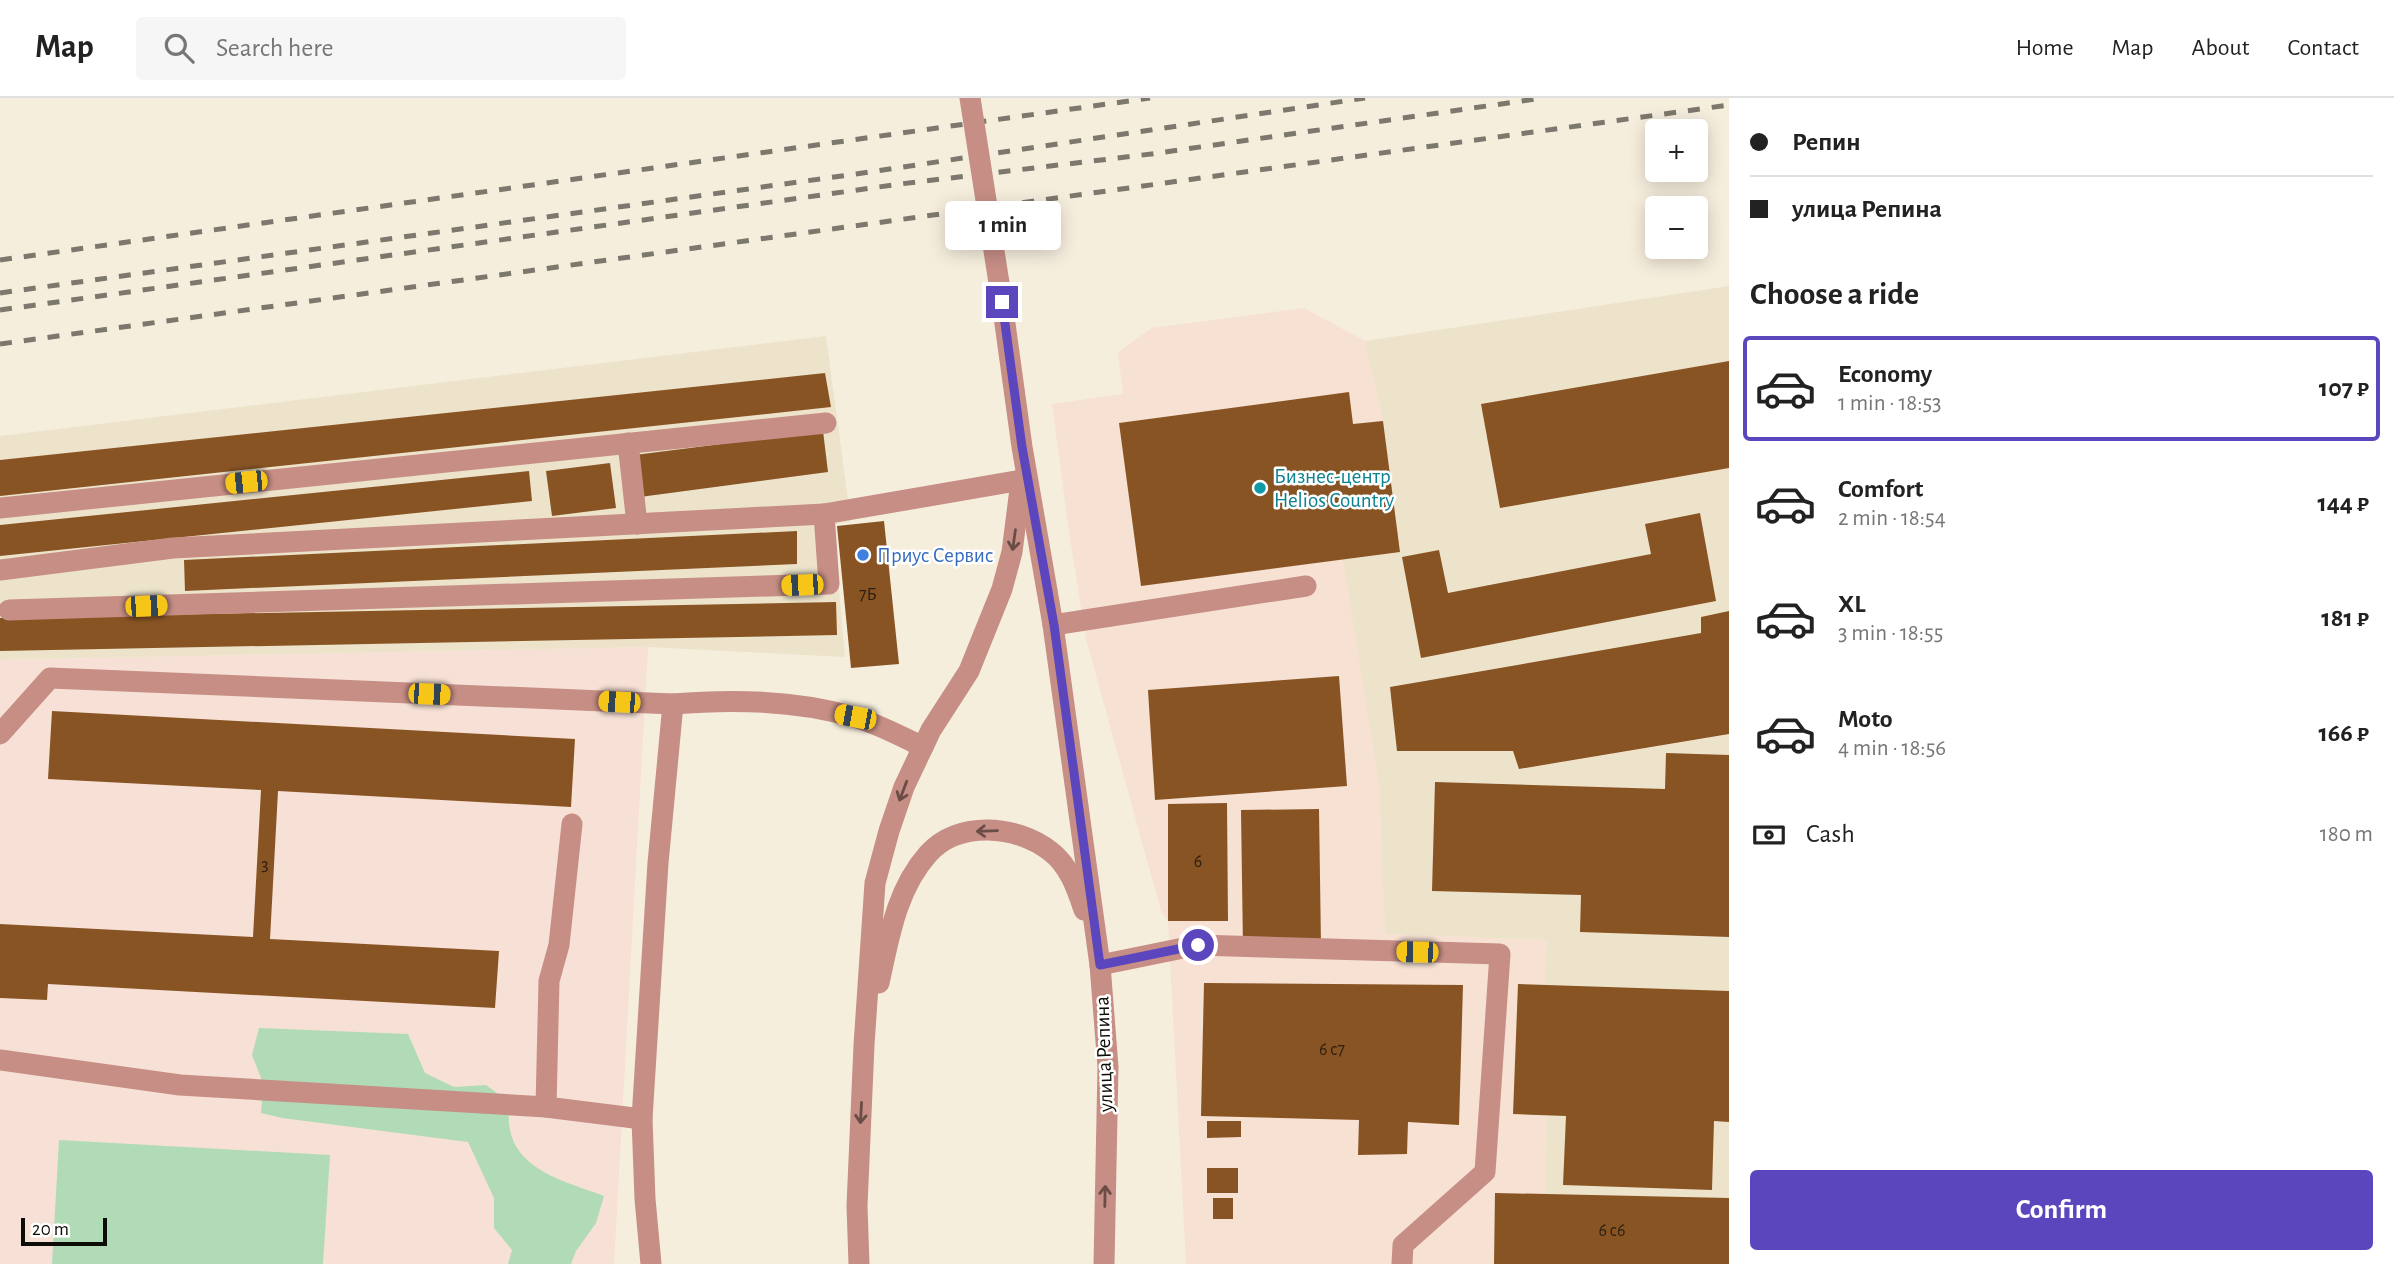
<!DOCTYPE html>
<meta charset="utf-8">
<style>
:root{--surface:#fff;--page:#f6f6f6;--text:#222;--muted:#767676;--line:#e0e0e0;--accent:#5c46be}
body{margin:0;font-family:"Alegreya Sans",sans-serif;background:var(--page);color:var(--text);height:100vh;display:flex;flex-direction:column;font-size:26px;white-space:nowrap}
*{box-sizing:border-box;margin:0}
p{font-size:23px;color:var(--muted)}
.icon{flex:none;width:38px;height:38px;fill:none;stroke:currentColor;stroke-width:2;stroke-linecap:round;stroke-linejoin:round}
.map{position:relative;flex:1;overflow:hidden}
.sheet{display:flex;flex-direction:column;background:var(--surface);width:665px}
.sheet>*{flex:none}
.banner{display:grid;align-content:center;height:154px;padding:0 21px;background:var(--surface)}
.fabs{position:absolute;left:1645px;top:21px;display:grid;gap:14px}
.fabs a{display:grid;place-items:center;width:63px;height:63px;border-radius:7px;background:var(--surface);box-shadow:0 4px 18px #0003;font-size:35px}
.scale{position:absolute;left:21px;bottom:18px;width:86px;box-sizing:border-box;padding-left:7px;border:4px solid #0e0c06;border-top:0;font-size:19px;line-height:24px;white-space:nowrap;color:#0e0c06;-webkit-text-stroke:5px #fff;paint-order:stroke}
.end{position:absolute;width:32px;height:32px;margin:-16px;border:9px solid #5c46be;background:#fff;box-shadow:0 0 0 4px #fff}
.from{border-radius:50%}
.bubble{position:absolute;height:49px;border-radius:7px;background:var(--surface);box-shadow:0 4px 18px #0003;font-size:23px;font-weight:700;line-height:49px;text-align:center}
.car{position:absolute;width:21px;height:42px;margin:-21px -10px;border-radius:9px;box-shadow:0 0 5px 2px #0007;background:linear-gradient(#f5c518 24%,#345 0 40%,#f5c518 0 76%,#345 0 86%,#f5c518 0)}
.banner b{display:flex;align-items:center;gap:24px;height:66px;font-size:26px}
.banner b+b{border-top:2px solid var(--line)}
.banner i{width:18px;height:18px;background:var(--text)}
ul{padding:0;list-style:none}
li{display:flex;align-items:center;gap:21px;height:105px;margin:0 14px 10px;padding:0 7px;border:4px solid transparent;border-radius:7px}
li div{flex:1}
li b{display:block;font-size:26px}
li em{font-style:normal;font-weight:700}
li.active{border-color:var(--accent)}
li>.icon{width:63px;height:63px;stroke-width:1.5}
h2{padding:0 21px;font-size:32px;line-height:84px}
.pay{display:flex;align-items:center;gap:18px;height:77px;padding:0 21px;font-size:26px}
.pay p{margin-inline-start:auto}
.button{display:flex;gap:14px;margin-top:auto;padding:14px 21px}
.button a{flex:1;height:80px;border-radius:7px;background:var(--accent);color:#fff;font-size:28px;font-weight:700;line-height:80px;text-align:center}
header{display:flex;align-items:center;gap:42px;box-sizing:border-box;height:98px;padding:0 35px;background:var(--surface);border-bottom:2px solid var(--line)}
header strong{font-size:33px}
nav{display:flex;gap:38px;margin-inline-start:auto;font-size:24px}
.search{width:490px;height:63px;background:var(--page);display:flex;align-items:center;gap:18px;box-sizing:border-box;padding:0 24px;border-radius:7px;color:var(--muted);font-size:26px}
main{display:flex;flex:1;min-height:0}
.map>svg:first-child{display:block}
.commercial{fill:#f6e1d3}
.built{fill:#ede3cb}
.education{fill:#f7e0d5}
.green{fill:#b1dbb6}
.building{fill:#895424}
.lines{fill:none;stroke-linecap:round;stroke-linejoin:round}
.minor{stroke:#c68e85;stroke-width:21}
.rail{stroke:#7d786d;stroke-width:5;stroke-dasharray:12 12;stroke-linecap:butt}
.minor-bridge{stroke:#c68e85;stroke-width:21}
.oneway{stroke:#6a4d46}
.route{stroke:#5c46be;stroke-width:9}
.culture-dot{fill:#0f9aa8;stroke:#fff;stroke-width:2.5}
.shop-dot{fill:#3f7fe0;stroke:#fff;stroke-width:2.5}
.labels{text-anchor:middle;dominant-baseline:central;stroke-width:5;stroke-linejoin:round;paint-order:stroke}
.number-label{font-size:18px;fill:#2d1e0e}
.culture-label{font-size:21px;fill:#0d838f;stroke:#fff;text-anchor:start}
.shop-label{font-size:21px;fill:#366cbe;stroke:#fff;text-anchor:start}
.street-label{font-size:21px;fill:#0e0c06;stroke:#fff}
</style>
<header>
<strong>Map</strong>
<div class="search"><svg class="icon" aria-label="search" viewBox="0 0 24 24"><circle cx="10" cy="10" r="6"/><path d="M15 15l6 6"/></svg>Search here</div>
<nav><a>Home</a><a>Map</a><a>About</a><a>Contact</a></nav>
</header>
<main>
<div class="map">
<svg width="1729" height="1166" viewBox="0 0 1729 1166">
<rect width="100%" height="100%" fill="#f6eedd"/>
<polygon class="commercial" points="1304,210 1365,243 1383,323 1400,454 1379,685 1385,836 1547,842 1546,887 1518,886 1513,1016 1547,1017 1545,1096 1496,1096 1494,1166 1186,1166 1168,823 1161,813 1086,541 1069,434 1052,306 1123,296 1118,254 1152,230"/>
<g class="built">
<polygon points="1729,188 1729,1166 1494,1166 1495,1095 1545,1096 1547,1018 1513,1016 1518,886 1545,887 1547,842 1385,836 1379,685 1343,461 1400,453 1383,323 1365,243"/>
<polygon points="826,238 851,424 833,426 845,559 648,549 0,562 0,338"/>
</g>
<polygon class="education" points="648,549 614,1166 0,1166 0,562"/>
<g class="green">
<path d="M259 930 408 936 425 975 454 989 486 987 509 1004C509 1013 508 1023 510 1032 518 1074 571 1085 604 1098L596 1125 576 1153 571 1166H508L512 1152 494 1130V1100L468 1044 282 1020 261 1015 263 985 252 957Z"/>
<polygon points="59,1042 330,1057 323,1166 52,1166"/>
</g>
<g class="building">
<polygon points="1729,263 1729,370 1500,410 1481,306"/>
<polygon points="825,275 831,309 0,398 0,362"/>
<polygon points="1349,294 1353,326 1383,323 1400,454 1141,488 1119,325"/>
<polygon points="823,333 828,374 640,399 635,357"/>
<polygon points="610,365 616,410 552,418 546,373"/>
<polygon points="529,373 532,403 0,458 0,427"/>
<polygon points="1700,415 1716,503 1421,560 1402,459 1439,452 1448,495 1651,456 1645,426"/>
<polygon points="884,423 899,566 851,570 837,428"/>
<polygon points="797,433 797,466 185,493 184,462"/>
<polygon points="836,504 837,537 0,553 0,520"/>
<polygon points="1729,513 1729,636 1519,671 1513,653 1397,653 1390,589 1701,535 1701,519"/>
<polygon points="1339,578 1347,688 1155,702 1148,592"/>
<polygon points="52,613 575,641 571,709 278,693 270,841 499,853 495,910 48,886 47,902 0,900 0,826 253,839 261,692 48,681"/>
<polygon points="1666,655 1729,657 1729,839 1580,834 1581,797 1432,793 1435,684 1665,691"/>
<polygon points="1227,705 1228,823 1168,823 1168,706"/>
<polygon points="1319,711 1321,848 1243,850 1241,712"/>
<polygon points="1204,885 1463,887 1459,1027 1408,1024 1407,1056 1358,1057 1359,1022 1201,1018"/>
<polygon points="1518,886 1729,893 1729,1024 1714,1023 1712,1092 1563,1087 1566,1018 1513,1016"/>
<polygon points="1207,1023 1241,1023 1241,1039 1207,1040"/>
<rect x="1207" y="1070" width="31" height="25"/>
<polygon points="1495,1095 1729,1100 1729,1166 1494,1166"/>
<rect x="1213" y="1100" width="20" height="21"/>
</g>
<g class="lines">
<g class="minor">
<polyline points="1002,204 1022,349 1053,527 1100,867 1108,969 1104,1166"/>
<polyline points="628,345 637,426"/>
<polyline points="0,410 826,325"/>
<polyline points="0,472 173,450 824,416"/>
<polyline points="9,512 829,486 824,416 1022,382"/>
<polyline points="1053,527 1306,488"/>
<path d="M0 636 50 580 673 606C733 601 796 602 854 619 878 626 901 638 923 649"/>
<polyline points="572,726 559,847 549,883 546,1009 642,1021"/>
<polyline points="1100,867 1198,847 1500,856 1485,1074 1403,1147 1402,1166"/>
<path d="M879 885C889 840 896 792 928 756 958 722 1017 727 1050 753 1069 767 1077 791 1084 812"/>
<polyline points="0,962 180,987 546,1009"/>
<polyline points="651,1166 645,1101 642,1021 658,765 673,606"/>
<polyline points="859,1166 857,1108 864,947 875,785 889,733 904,689 931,632 969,573 1002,491 1012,454 1021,383"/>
</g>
<g class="rail">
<polyline points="0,162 1150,0"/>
<polyline points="0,195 856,76 1365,0"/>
<polyline points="0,212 900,86 1151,56 1543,0"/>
<polyline points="0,246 1729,7"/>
</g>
<polyline class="minor-bridge" points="970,0 1002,204"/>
</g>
<defs><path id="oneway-shaft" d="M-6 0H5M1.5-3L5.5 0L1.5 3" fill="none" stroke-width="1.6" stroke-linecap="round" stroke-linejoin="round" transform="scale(1.75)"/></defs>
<g class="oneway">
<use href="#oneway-shaft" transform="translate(1014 442) rotate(98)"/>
<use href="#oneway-shaft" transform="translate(903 693) rotate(111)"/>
<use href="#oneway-shaft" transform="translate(987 733) rotate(178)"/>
<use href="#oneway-shaft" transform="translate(861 1015) rotate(93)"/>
<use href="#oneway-shaft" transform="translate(1105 1098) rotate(-89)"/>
</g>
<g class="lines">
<polyline class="route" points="1002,204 1022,349 1054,527 1100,867 1198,847"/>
</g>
<circle class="culture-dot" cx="1260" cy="390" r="7"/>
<circle class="shop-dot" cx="863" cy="457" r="7"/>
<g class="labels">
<g class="number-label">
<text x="868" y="497">7Б</text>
<text x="1198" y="764">6</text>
<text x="265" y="767">3</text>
<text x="1332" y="952">6 с7</text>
<text x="1612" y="1133">6 с6</text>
</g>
<g class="culture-label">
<text x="1274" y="378">Бизнес-центр<tspan x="1274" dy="24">Helios Country</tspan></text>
</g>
<g class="shop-label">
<text x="877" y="457">Приус Сервис</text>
</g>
<g class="street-label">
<text transform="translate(1104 956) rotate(-92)">улица Репина</text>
</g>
</g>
</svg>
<div class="fabs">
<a>+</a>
<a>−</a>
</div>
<div class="scale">20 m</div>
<i class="end from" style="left:1198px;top:847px"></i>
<i class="end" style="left:1002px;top:204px"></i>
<div class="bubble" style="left:945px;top:103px;width:116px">1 min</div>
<i class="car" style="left:246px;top:384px;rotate:264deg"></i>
<i class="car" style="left:802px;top:487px;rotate:268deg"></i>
<i class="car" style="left:146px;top:508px;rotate:88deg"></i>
<i class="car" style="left:429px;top:596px;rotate:92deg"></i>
<i class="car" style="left:619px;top:604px;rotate:273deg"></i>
<i class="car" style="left:855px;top:619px;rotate:281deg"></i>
<i class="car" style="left:1417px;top:854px;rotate:271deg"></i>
</div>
<section class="sheet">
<div class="banner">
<b><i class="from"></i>Репин</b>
<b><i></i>улица Репина</b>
</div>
<h2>Choose a ride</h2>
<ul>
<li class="active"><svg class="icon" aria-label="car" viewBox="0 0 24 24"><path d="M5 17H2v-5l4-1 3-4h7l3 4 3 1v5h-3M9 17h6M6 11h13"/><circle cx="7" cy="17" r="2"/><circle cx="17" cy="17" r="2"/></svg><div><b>Economy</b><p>1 min · 18:53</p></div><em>107 ₽</em></li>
<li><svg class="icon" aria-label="car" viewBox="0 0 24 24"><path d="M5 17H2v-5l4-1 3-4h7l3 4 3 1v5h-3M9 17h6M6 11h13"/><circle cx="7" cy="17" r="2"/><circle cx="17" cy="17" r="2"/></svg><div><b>Comfort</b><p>2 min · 18:54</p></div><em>144 ₽</em></li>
<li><svg class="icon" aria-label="car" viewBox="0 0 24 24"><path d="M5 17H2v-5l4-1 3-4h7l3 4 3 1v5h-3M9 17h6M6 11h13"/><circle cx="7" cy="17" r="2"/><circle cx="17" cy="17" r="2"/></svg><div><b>XL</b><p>3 min · 18:55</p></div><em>181 ₽</em></li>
<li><svg class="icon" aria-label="car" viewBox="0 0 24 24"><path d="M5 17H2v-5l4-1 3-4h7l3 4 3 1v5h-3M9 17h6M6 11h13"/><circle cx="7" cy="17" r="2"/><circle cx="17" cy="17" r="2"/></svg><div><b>Moto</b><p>4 min · 18:56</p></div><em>166 ₽</em></li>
</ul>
<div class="pay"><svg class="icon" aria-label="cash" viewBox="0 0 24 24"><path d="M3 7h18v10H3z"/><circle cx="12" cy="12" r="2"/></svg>Cash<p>180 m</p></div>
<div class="button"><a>Confirm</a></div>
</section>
</main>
